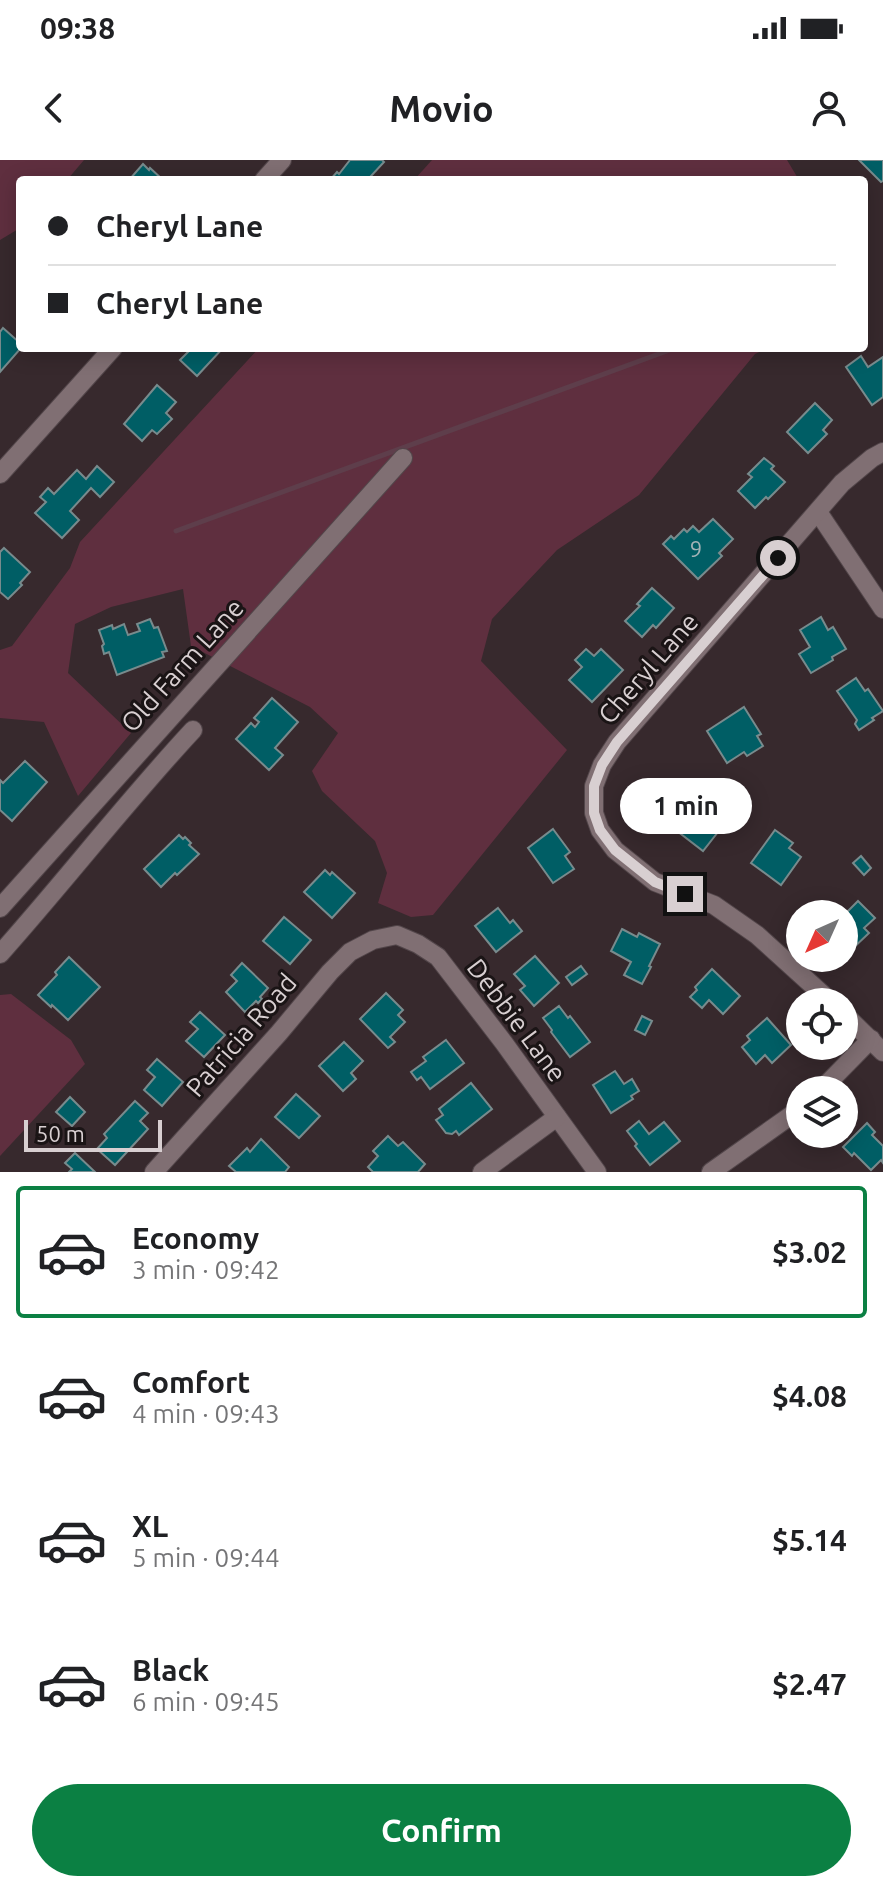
<!DOCTYPE html>
<meta charset="utf-8">
<style>
:root{--surface:#fff;--page:#f2f2f2;--text:#202124;--muted:#757577;--line:#e0e0e0;--accent:#0b8043}
body{margin:0;font-family:Ubuntu,sans-serif;background:var(--page);color:var(--text);height:100vh;display:flex;flex-direction:column;font-size:30px;white-space:nowrap}
*{box-sizing:border-box;margin:0}
p{font-size:26px;color:var(--muted)}
.icon{flex:none;width:44px;height:44px;fill:none;stroke:currentColor;stroke-width:2;stroke-linecap:round;stroke-linejoin:round}
.map{position:relative;height:1012px;overflow:hidden}
.details{display:flex;flex-direction:column;background:var(--surface);flex:1}
.details>*{flex:none}
.banner{position:absolute;left:16px;top:16px;width:852px;height:176px;border-radius:8px;box-shadow:0 4px 20px #0003;display:grid;align-content:center;height:176px;padding:0 32px;background:var(--surface)}
.needle{width:52px;rotate:225deg}
.controls{position:absolute;left:786px;top:740px;display:grid;gap:16px}
.controls a{display:grid;place-items:center;width:72px;height:72px;border-radius:50%;background:var(--surface);box-shadow:0 4px 20px #0003;font-size:40px}
.scale{position:absolute;left:24px;bottom:20px;width:138px;box-sizing:border-box;padding-left:8px;border:4px solid #d8cfd1;border-top:0;font-size:22px;line-height:28px;white-space:nowrap;color:#d8cfd1;-webkit-text-stroke:6px #1a1415;paint-order:stroke}
.end{position:absolute;width:36px;height:36px;margin:-18px;border:10px solid #d8cfd1;background:#111;box-shadow:0 0 0 4px #111}
.from{border-radius:50%}
.bubble{position:absolute;height:56px;border-radius:28px;background:var(--surface);box-shadow:0 4px 20px #0003;font-size:26px;font-weight:700;line-height:56px;text-align:center}
.banner b{display:flex;align-items:center;gap:28px;height:76px;font-size:30px}
.banner b+b{border-top:2px solid var(--line)}
.banner i{width:20px;height:20px;background:var(--text)}
ul{padding:14px 0 0;list-style:none}
li{display:flex;align-items:center;gap:24px;height:132px;margin:0 16px 12px;padding:0 16px;border:4px solid transparent;border-radius:8px}
li div{flex:1}
li b{display:block;font-size:30px}
li em{font-style:normal;font-weight:700}
li.current{border-color:var(--accent)}
li>.icon{width:72px;height:72px;stroke-width:1.5}
.primary-button{display:flex;gap:16px;margin-top:auto;padding:16px 32px}
.primary-button a{flex:1;height:92px;border-radius:48px;background:var(--accent);color:#fff;font-size:32px;font-weight:700;line-height:92px;text-align:center}
.status{display:flex;justify-content:space-between;align-items:center;height:56px;padding:0 40px;background:var(--surface);direction:ltr}
.status svg{height:22px;fill:currentColor}
header{display:flex;justify-content:space-between;align-items:center;height:104px;padding:0 32px;background:var(--surface);font-size:36px;font-weight:700}
.map>svg:first-child{display:block}
.green{fill:#5f2f3f}
.lines{fill:none;stroke-linecap:round;stroke-linejoin:round}
.stream{stroke:#5e3e4b;stroke-width:5}
.building{fill:#005e65;stroke:#788b8d;stroke-width:2}
.minor-casing{stroke:#52464a;stroke-width:20}
.minor{stroke:#806f73;stroke-width:18}
.route{stroke:#d8cfd1;stroke-width:10}
.labels{text-anchor:middle;dominant-baseline:central;stroke-width:6;stroke-linejoin:round;paint-order:stroke}
.number-label{font-size:22px;fill:#a2b3b6}
.street-label{font-size:26px;fill:#d8cfd1;stroke:#1a1415}
</style>
<div class="status"><b>09:38</b><svg viewBox="0 0 49 12"><path d="M0 12V9h3v3zM5 12V6h3v6zM10 12V3h3v9zM15 12V0h3v12zM26 1h20v11H26zM47 4h2v5h-2z"/></svg></div>
<header><svg class="icon" aria-label="back" viewBox="0 0 24 24"><path d="M15 5l-7 7 7 7"/></svg>Movio<svg class="icon" aria-label="person" viewBox="0 0 24 24"><circle cx="12" cy="8" r="4"/><path d="M4 21q1-7 8-7t8 7"/></svg></header>
<div class="map">
<svg width="883" height="1012" viewBox="0 0 883 1012">
<rect width="100%" height="100%" fill="#37292d"/>
<g class="green">
<polygon points="0,0 84,0 67,20 20,20 20,68 0,80"/>
<polygon points="432,0 787,0 799,20 414,20"/>
<polygon points="259,188 768,188 755,194 639,335 557,390 492,459 481,501 567,590 433,755 411,757 378,743 387,713 375,681 322,631 312,611 338,573 310,547 191,486 183,429 111,447 75,464 68,513 131,573 78,636 44,562 0,558 0,490 12,486 70,408 80,382"/>
<polygon points="11,834 71,880 85,904 0,996 0,835"/>
</g>
<g class="lines">
<polyline class="stream" points="176,371 675,188"/>
</g>
<g class="building">
<polygon points="350,0 382,0 384,2 371,16 375,20 330,20 337,12 339,14"/>
<polygon points="859,0 883,0 883,21 881,22"/>
<polygon points="143,4 149,10 150,8 163,20 129,20"/>
<polygon points="3,168 20,183 21,188 0,212 0,172"/>
<polygon points="192,188 223,188 197,216 180,200"/>
<polygon points="861,196 868,207 883,197 883,237 872,245 846,207"/>
<polygon points="157,225 176,242 166,253 172,259 157,274 152,270 142,281 124,264"/>
<polygon points="815,243 832,260 823,270 827,274 808,293 787,272"/>
<polygon points="764,298 774,306 771,309 785,322 768,339 766,337 755,348 738,331 752,317 748,314"/>
<polygon points="97,306 114,322 100,337 91,328 70,351 79,360 62,378 35,353 46,342 40,337 48,328 54,334 77,310 86,319"/>
<polygon points="713,359 733,379 719,393 722,396 698,419 663,384 671,376 674,379 684,369 687,372 693,366 699,372"/>
<polygon points="4,388 30,412 20,423 22,425 8,439 0,432 0,392"/>
<polygon points="652,428 674,448 656,468 653,465 642,477 625,461 640,446 637,444"/>
<polygon points="821,457 828,470 833,467 846,489 832,497 833,500 811,513 799,494 810,487 800,470"/>
<polygon points="150,459 154,468 158,467 167,491 162,492 164,497 117,515 109,492 104,494 102,486 104,484 99,470 112,465 113,469 124,464 128,475 140,471 137,464"/>
<polygon points="586,489 594,496 601,489 623,510 592,542 569,520 582,507 575,500"/>
<polygon points="856,518 865,531 868,529 883,551 872,558 874,560 859,570 855,564 857,560 837,531"/>
<polygon points="272,538 298,562 275,588 283,595 269,610 236,579 251,563 255,567 259,562 254,558"/>
<polygon points="744,547 761,574 757,576 763,586 747,596 744,592 727,603 707,571"/>
<polygon points="25,601 47,622 12,661 0,650 0,620 3,623"/>
<polygon points="688,639 708,655 703,661 718,672 703,691 668,664"/>
<polygon points="553,669 570,692 565,696 574,709 553,723 528,688"/>
<polygon points="775,670 793,683 789,688 801,697 781,725 751,703"/>
<polygon points="179,675 183,679 185,677 191,683 189,685 199,694 177,715 175,713 161,727 144,709"/>
<polygon points="861,696 871,708 864,715 853,703"/>
<polygon points="325,710 330,715 332,712 355,733 332,758 304,732"/>
<polygon points="858,741 875,758 864,768 869,773 850,791 844,785 844,755"/>
<polygon points="498,748 510,763 513,760 522,771 496,792 475,766"/>
<polygon points="284,757 311,780 290,804 263,781"/>
<polygon points="622,769 637,777 639,773 660,784 649,806 651,807 642,824 624,815 631,802 611,791"/>
<polygon points="535,796 559,823 534,846 520,830 525,826 514,814"/>
<polygon points="69,797 100,827 68,860 52,845 51,847 38,835 57,815 55,812"/>
<polygon points="242,803 268,828 260,837 262,839 258,843 256,841 245,852 226,832 237,821 231,815"/>
<polygon points="581,806 587,814 572,825 566,817"/>
<polygon points="712,809 740,836 723,854 709,840 702,848 690,837 697,830 695,827"/>
<polygon points="386,833 403,850 398,855 405,862 390,877 395,882 388,888 360,859"/>
<polygon points="559,846 568,858 570,856 590,882 570,897 551,872 552,870 543,858"/>
<polygon points="200,852 225,875 204,897 186,881 198,869 190,862"/>
<polygon points="642,856 652,861 645,875 635,870"/>
<polygon points="767,858 791,885 772,903 765,895 756,904 742,887 750,880 747,876"/>
<polygon points="446,880 464,903 430,929 421,917 417,920 411,912 426,901 423,897"/>
<polygon points="344,882 363,901 351,913 356,919 343,931 319,906"/>
<polygon points="157,899 183,922 162,946 144,930 155,917 147,910"/>
<polygon points="615,911 624,924 632,919 639,931 631,936 633,939 611,953 593,925"/>
<polygon points="471,923 492,949 459,975 456,971 452,974 446,973 436,960 443,955 439,949"/>
<polygon points="296,934 320,956 299,978 275,957"/>
<polygon points="70,937 85,952 72,966 56,952"/>
<polygon points="135,941 148,953 140,961 148,969 115,1005 97,989 107,978 104,974"/>
<polygon points="639,961 649,974 664,962 680,981 650,1005 635,986 637,984 627,971"/>
<polygon points="867,963 875,972 872,975 883,986 883,1003 881,1000 871,1010 854,993 852,996 843,987"/>
<polygon points="388,976 398,986 403,982 425,1004 418,1012 373,1012 368,1007 378,996 373,991"/>
<polygon points="261,979 289,1007 285,1012 236,1012 229,1006 247,988 250,992"/>
<polygon points="75,993 95,1012 69,1012 72,1009 65,1003"/>
</g>
<g class="lines">
<g class="minor-casing">
<g id="minor">
<polyline points="264,20 282,0"/>
<polyline points="0,314 113,188"/>
<polyline points="818,352 883,449"/>
<polyline points="0,748 403,298"/>
<path d="M0 794C66 720 126 642 193 570"/>
<polyline points="831,842 757,775 714,745 655,722 615,690 600,670 594,653 594,626 602,605 617,582 842,323 872,298 883,292"/>
<polyline points="844,854 883,892"/>
<polyline points="821,930 871,879"/>
<polyline points="154,1012 279,873 330,812 350,792 373,780 397,775 418,784 438,797 504,883 597,1012"/>
<polyline points="482,1012 557,957"/>
<polyline points="711,1012 800,949"/>
</g>
</g>
<use href="#minor" class="minor"/>
</g>
<g class="lines">
<polyline class="route" points="685,734 655,722 615,690 600,670 594,653 594,626 602,605 617,582 778,398"/>
</g>
<g class="labels">
<g class="number-label">
<text x="696" y="388">9</text>
</g>
<g class="street-label">
<text transform="translate(182 505) rotate(-48)">Old Farm Lane</text>
<text transform="translate(648 508) rotate(-49)">Cheryl Lane</text>
<text transform="translate(517 860) rotate(53)">Debbie Lane</text>
<text transform="translate(241 875) rotate(-49)">Patricia Road</text>
</g>
</g>
</svg>
<div class="controls">
<a><svg class="needle" viewBox="-14 -14 28 28"><path d="M0-13l5 13h-10z" fill="#e53935"/><path d="M0 13l5-13h-10z" fill="#757577"/></svg></a>
<a><svg class="icon" aria-label="locate" viewBox="0 0 24 24"><circle cx="12" cy="12" r="6"/><path d="M12 2v4M12 18v4M2 12h4M18 12h4"/></svg></a>
<a><svg class="icon" aria-label="layers" viewBox="0 0 24 24"><path d="M12 4l9 5-9 5-9-5zM3 14l9 5 9-5"/></svg></a>
</div>
<div class="scale">50 m</div>
<i class="end from" style="left:778px;top:398px"></i>
<i class="end" style="left:685px;top:734px"></i>
<div class="bubble" style="left:620px;top:618px;width:132px">1 min</div>
<div class="banner">
<b><i class="from"></i>Cheryl Lane</b>
<b><i></i>Cheryl Lane</b>
</div>
</div>
<section class="details">
<ul>
<li class="current"><svg class="icon" aria-label="car" viewBox="0 0 24 24"><path d="M5 17H2v-5l4-1 3-4h7l3 4 3 1v5h-3M9 17h6M6 11h13"/><circle cx="7" cy="17" r="2"/><circle cx="17" cy="17" r="2"/></svg><div><b>Economy</b><p>3 min · 09:42</p></div><em>$3.02</em></li>
<li><svg class="icon" aria-label="car" viewBox="0 0 24 24"><path d="M5 17H2v-5l4-1 3-4h7l3 4 3 1v5h-3M9 17h6M6 11h13"/><circle cx="7" cy="17" r="2"/><circle cx="17" cy="17" r="2"/></svg><div><b>Comfort</b><p>4 min · 09:43</p></div><em>$4.08</em></li>
<li><svg class="icon" aria-label="car" viewBox="0 0 24 24"><path d="M5 17H2v-5l4-1 3-4h7l3 4 3 1v5h-3M9 17h6M6 11h13"/><circle cx="7" cy="17" r="2"/><circle cx="17" cy="17" r="2"/></svg><div><b>XL</b><p>5 min · 09:44</p></div><em>$5.14</em></li>
<li><svg class="icon" aria-label="car" viewBox="0 0 24 24"><path d="M5 17H2v-5l4-1 3-4h7l3 4 3 1v5h-3M9 17h6M6 11h13"/><circle cx="7" cy="17" r="2"/><circle cx="17" cy="17" r="2"/></svg><div><b>Black</b><p>6 min · 09:45</p></div><em>$2.47</em></li>
</ul>
<div class="primary-button"><a>Confirm</a></div>
</section>
